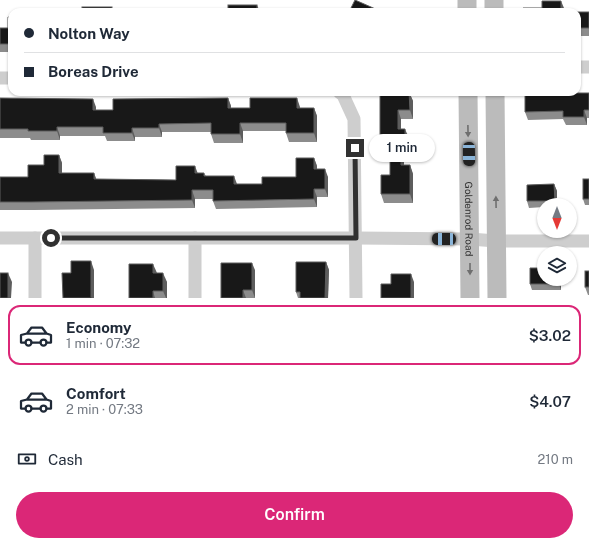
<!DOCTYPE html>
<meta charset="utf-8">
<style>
:root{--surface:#fff;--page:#f2f2f3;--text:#1f2937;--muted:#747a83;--line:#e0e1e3;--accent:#db2777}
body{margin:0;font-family:"Public Sans",sans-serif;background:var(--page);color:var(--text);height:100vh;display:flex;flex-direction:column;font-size:15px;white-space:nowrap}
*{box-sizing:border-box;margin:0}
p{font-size:13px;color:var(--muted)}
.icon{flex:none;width:22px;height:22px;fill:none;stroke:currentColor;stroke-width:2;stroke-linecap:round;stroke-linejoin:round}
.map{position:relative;height:298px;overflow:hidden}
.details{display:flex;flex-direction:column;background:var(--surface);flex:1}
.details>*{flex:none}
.hud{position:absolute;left:8px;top:8px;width:573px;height:88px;border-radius:12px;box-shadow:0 1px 3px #0004;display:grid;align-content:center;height:88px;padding:0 16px;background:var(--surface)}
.needle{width:26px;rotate:180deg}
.buttons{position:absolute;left:537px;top:198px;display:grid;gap:8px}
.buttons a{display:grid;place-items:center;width:40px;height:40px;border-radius:50%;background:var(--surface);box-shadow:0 1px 3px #0004;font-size:20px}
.end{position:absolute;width:18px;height:18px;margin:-9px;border:5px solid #313131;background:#fff;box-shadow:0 0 0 2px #fff}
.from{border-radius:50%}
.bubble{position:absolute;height:28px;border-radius:14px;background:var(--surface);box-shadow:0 1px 3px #0004;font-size:13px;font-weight:600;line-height:28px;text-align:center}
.car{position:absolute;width:12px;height:24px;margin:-12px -6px;border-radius:5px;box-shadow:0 0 3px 1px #0007;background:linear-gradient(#222 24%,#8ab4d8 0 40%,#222 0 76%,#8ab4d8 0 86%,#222 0)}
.hud b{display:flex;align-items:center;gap:14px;height:38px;font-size:15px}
.hud b+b{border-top:1px solid var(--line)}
.hud i{width:10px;height:10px;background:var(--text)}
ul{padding:7px 0 0;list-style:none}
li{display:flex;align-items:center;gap:12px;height:60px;margin:0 8px 6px;padding:0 8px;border:2px solid transparent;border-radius:12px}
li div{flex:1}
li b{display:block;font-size:15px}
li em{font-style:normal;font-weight:600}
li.current{border-color:var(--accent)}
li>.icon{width:36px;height:36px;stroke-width:1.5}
.pay{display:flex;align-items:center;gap:10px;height:44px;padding:0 16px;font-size:15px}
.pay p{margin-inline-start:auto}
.button{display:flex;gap:8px;margin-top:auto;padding:8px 16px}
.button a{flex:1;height:46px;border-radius:24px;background:var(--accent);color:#fff;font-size:16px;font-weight:600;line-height:46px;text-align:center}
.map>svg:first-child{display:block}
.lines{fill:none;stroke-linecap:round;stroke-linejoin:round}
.street{stroke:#cecece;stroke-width:13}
.secondary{stroke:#bbb;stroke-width:19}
.wall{fill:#8c8c8c}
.shaded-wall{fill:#5d5d5d}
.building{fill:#181818;stroke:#5d5d5d}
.oneway{fill:#6f6f6f}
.route{stroke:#313131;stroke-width:5}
.labels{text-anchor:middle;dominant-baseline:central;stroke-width:4;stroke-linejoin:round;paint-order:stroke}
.street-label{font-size:10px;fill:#313131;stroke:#fff}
</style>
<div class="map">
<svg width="589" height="298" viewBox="0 0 589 298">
<rect width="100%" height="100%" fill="#fff"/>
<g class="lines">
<g class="street">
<polyline points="577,67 589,67"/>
<polyline points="0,78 12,78"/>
<polyline points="339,92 343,95 354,119 356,298"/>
<polyline points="0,238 356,238 470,239 496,241 589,241"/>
<polyline points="35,238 35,298"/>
<polyline points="195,238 195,298"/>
</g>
<g class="secondary">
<polyline points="467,0 467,12"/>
<polyline points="494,0 494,12"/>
<path id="s1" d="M468 92 470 298"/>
<polyline points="495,92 497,298"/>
</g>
</g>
<g class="wall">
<rect x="577" y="12" width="12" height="24"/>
<polygon points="12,17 12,52 0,52 0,28 8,28"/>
<polygon points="380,92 409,92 413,101 413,119 401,119 401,129 409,138 409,153 404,153 404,165 410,165 413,174 413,203 384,203 381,194 390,175 390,161 383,161 380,152"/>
<polygon points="589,93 589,118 587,118 587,125 566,125 563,119 528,120 525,112 563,95"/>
<polygon points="0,98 96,107 96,110 113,110 228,98 231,106 231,108 314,108 317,116 317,142 289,142 286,133 286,131 243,131 243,143 214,143 211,134 211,132 162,132 162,137 135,137 135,141 107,141 105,136 60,136 60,140 31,140 30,138 0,138"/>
<polygon points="59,155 62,163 62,173 94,173 96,179 176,180 198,173 204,173 206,176 237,184 262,184 296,177 314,158 317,166 317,169 328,177 328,197 317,197 317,207 216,209 213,201 213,199 195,199 195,208 34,210 0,210 0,177 28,177"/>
<polygon points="589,179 589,205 585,205 583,199"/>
<polygon points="554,184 557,191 557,205 544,205 544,207 529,208 527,201"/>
<polygon points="326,262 329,270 328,298 298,298 296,292"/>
<polygon points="255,270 255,298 221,298"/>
<polygon points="589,271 589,295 588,295 585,287"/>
<polygon points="157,273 167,282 167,298 129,298"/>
<polygon points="561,279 561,290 532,290 530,284"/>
</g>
<g class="shaded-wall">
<polygon points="561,1 564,8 564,12 561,12"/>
<polygon points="257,5 260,12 257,12"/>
<polygon points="409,92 413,101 413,119 410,110"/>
<polygon points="228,98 231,106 231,117 228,108"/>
<polygon points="297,98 300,107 300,116 297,108"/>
<polygon points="93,99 96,107 96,118 93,110"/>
<polygon points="314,108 317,116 317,142 314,133"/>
<polygon points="398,110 401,119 401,138 398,129"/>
<polygon points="584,110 587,118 587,125 584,117"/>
<polygon points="240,123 243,131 243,143 240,134"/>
<polygon points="159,124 162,132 162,137 159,128"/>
<polygon points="57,127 60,136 60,140 57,131"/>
<polygon points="132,128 135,137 135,141 132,133"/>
<polygon points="405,129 409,138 409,153 405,144"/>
<polygon points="401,144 404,153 404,174 401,165"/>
<polygon points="59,155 62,163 62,181 59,173"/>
<polygon points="314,158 317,166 317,177 314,169"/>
<polygon points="410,165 413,174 413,203 410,194"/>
<polygon points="195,166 198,174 195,173"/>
<polygon points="325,169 328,177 328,197 325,189"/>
<polygon points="94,173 97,181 94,179"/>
<polygon points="234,176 237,184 234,184"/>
<polygon points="554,184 557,191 557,205 556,205 555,201"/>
<polygon points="314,189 317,197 317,207 314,199"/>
<polygon points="192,190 195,199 195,208 192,200"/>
<polygon points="91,261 94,270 94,298 91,298"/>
<polygon points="326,262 329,270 328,298 325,298"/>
<polygon points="252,263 255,270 255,298 252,290"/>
<polygon points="153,264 157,273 153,273"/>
<polygon points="8,273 12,282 11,298 8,298"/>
<polygon points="163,273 167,282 167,298 166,298 163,291"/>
<polygon points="411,274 414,282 414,298 411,298"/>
<polygon points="559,279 561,279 561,290 559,284"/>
<polygon points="243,290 246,298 243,298"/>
<polygon points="153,291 155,298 153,298"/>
</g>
<g class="building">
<polygon points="355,0 380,11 380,12 283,12 283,10 350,10"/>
<polygon points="542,1 561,1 561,12 523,12 523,8 542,8"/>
<rect x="228" y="5" width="29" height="7"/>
<rect x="82" y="7" width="30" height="5"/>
<polygon points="568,12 589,12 589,28 577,28 577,12"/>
<polygon points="8,17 12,17 12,44 0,44 0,28 8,28"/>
<polygon points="380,92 409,92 410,110 398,110 398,129 405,129 405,144 401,144 401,165 410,165 410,194 381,194 381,175 390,175 390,152 380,152"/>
<polygon points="563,93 589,93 589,110 584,110 584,117 563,117 563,111 525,112 525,95 563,95"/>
<polygon points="0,98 93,99 93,110 113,110 113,99 228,98 228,108 250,108 250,98 297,98 297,108 314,108 314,133 286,133 286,123 240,123 240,134 211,134 211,123 159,124 159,128 132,128 132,133 103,133 103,127 57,127 57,131 28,131 28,129 0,129"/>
<polygon points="44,155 59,155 59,173 94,173 94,179 176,180 176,166 195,166 195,173 204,173 204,176 234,176 234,184 262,184 262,177 296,177 296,158 314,158 314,169 325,169 325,189 314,189 314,199 213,201 213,190 192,190 192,200 31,202 0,202 0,177 28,177 28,165 44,165"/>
<rect x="583" y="179" width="6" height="20"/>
<polygon points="554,184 555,201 527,201 527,185"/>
<polygon points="71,261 91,261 91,297 92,297 92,298 63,298 62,273 71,273"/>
<polygon points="296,262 326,262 325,298 300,298 300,292 296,292"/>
<polygon points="221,263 252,263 252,290 243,290 243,298 221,298"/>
<polygon points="129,264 153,264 153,273 163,273 163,291 153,291 153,298 129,298"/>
<polygon points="530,268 544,268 544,279 559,279 559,284 530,284"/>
<rect x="585" y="271" width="4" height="16"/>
<rect x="0" y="273" width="8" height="25"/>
<polygon points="391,274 411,274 411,298 381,298 381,284 391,284"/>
</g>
<defs><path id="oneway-solid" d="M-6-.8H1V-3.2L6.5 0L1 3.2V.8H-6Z"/></defs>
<g class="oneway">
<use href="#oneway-solid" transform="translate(468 131) rotate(89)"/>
<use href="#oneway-solid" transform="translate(496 202) rotate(-91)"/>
<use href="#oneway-solid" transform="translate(470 269) rotate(90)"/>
</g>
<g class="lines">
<polyline class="route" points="51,238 356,238 355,148"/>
</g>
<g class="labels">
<g class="street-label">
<text stroke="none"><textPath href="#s1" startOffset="127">Goldenrod Road</textPath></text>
</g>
</g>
</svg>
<div class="buttons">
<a><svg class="needle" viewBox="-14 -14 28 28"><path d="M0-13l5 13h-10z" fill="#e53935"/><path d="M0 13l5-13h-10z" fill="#747a83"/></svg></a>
<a><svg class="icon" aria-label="layers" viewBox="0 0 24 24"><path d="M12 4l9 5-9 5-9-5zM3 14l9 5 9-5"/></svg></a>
</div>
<i class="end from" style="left:51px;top:238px"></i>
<i class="end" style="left:355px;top:148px"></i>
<div class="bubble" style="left:369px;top:134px;width:66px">1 min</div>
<i class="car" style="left:469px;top:154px;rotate:179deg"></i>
<i class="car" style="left:444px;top:239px;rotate:271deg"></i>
<div class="hud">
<b><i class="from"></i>Nolton Way</b>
<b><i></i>Boreas Drive</b>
</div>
</div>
<section class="details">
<ul>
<li class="current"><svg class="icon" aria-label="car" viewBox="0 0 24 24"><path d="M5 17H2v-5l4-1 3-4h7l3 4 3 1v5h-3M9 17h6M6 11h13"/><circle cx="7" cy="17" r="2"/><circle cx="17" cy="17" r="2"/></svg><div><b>Economy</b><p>1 min · 07:32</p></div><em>$3.02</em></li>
<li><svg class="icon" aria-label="car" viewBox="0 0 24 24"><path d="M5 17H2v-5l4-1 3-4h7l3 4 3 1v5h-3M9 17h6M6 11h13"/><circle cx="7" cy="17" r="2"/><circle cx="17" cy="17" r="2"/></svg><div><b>Comfort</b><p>2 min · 07:33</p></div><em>$4.07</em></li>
</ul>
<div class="pay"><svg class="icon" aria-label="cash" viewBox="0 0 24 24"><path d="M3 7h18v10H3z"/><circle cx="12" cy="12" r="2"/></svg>Cash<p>210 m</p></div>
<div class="button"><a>Confirm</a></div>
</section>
